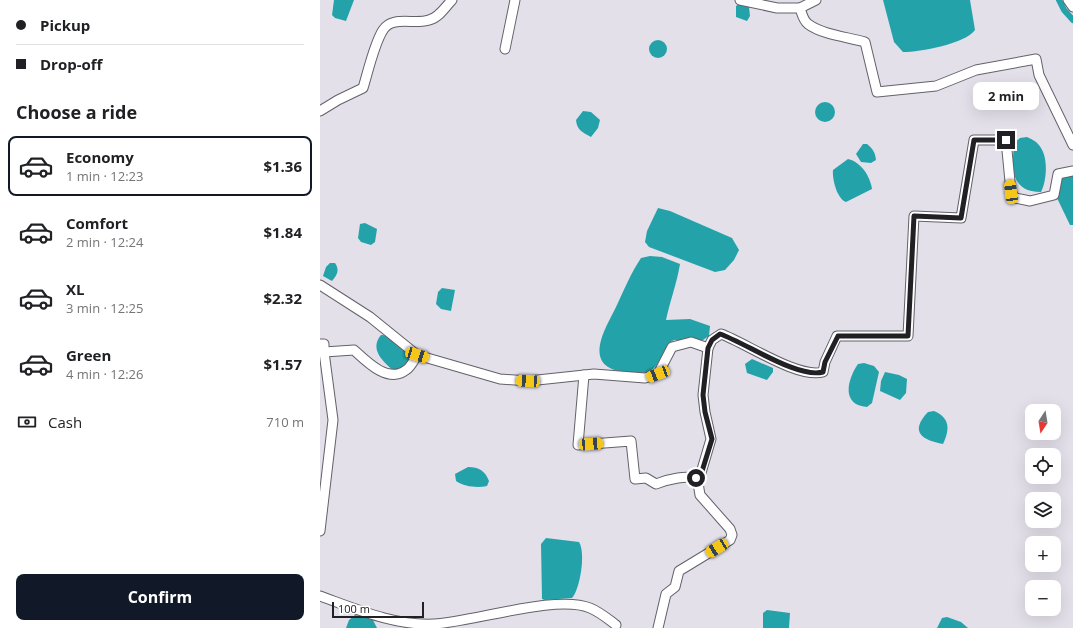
<!DOCTYPE html>
<meta charset="utf-8">
<style>
:root{--surface:#fff;--page:#f2f2f2;--text:#202124;--muted:#757577;--line:#e0e0e0;--accent:#111827}
body{margin:0;font-family:"Open Sans",sans-serif;background:var(--page);color:var(--text);height:100vh;display:flex;flex-direction:column;font-size:15px;white-space:nowrap}
*{box-sizing:border-box;margin:0}
p{font-size:13px;color:var(--muted)}
.icon{flex:none;width:22px;height:22px;fill:none;stroke:currentColor;stroke-width:2;stroke-linecap:round;stroke-linejoin:round}
.map{position:relative;flex:1;overflow:hidden}
.details{display:flex;flex-direction:column;background:var(--surface);width:320px}
.details>*{flex:none}
.banner{display:grid;align-content:center;height:88px;padding:0 16px;background:var(--surface)}
.needle{width:26px;rotate:192deg}
.controls{position:absolute;left:705px;top:404px;display:grid;gap:8px}
.controls a{display:grid;place-items:center;width:36px;height:36px;border-radius:8px;background:var(--surface);box-shadow:0 4px 16px #0002;font-size:20px}
.scale{position:absolute;left:12px;bottom:10px;width:92px;box-sizing:border-box;padding-left:4px;border:2px solid #212024;border-top:0;font-size:11px;line-height:14px;white-space:nowrap;color:#212024;-webkit-text-stroke:3px #fff;paint-order:stroke}
.end{position:absolute;width:18px;height:18px;margin:-9px;border:5px solid #212024;background:#fff;box-shadow:0 0 0 2px #fff}
.from{border-radius:50%}
.bubble{position:absolute;height:28px;border-radius:8px;background:var(--surface);box-shadow:0 4px 16px #0002;font-size:13px;font-weight:700;line-height:28px;text-align:center}
.car{position:absolute;width:12px;height:24px;margin:-12px -6px;border-radius:5px;box-shadow:0 0 3px 1px #0007;background:linear-gradient(#f5c518 24%,#345 0 40%,#f5c518 0 76%,#345 0 86%,#f5c518 0)}
.banner b{display:flex;align-items:center;gap:14px;height:38px;font-size:15px}
.banner b+b{border-top:1px solid var(--line)}
.banner i{width:10px;height:10px;background:var(--text)}
ul{padding:0;list-style:none}
li{display:flex;align-items:center;gap:12px;height:60px;margin:0 8px 6px;padding:0 8px;border:2px solid transparent;border-radius:8px}
li div{flex:1}
li b{display:block;font-size:15px}
li em{font-style:normal;font-weight:700}
li.on{border-color:var(--accent)}
li>.icon{width:36px;height:36px;stroke-width:1.5}
h2{padding:0 16px;font-size:18px;line-height:48px}
.pay{display:flex;align-items:center;gap:10px;height:44px;padding:0 16px;font-size:15px}
.pay p{margin-inline-start:auto}
.cta{display:flex;gap:8px;margin-top:auto;padding:8px 16px}
.cta a{flex:1;height:46px;border-radius:8px;background:var(--accent);color:#fff;font-size:16px;font-weight:700;line-height:46px;text-align:center}
main{display:flex;flex:1;min-height:0}
.map>svg:first-child{display:block}
.water{fill:#24a2aa}
.lines{fill:none;stroke-linecap:round;stroke-linejoin:round}
.canal{stroke:#24a2aa;stroke-width:6}
.minor-casing{stroke:#636169;stroke-width:11}
.minor{stroke:#fff;stroke-width:9}
.route{stroke:#212024;stroke-width:5}
</style>
<main>
<section class="details">
<div class="banner">
<b><i class="from"></i>Pickup</b>
<b><i></i>Drop-off</b>
</div>
<h2>Choose a ride</h2>
<ul>
<li class="on"><svg class="icon" aria-label="car" viewBox="0 0 24 24"><path d="M5 17H2v-5l4-1 3-4h7l3 4 3 1v5h-3M9 17h6M6 11h13"/><circle cx="7" cy="17" r="2"/><circle cx="17" cy="17" r="2"/></svg><div><b>Economy</b><p>1 min · 12:23</p></div><em>$1.36</em></li>
<li><svg class="icon" aria-label="car" viewBox="0 0 24 24"><path d="M5 17H2v-5l4-1 3-4h7l3 4 3 1v5h-3M9 17h6M6 11h13"/><circle cx="7" cy="17" r="2"/><circle cx="17" cy="17" r="2"/></svg><div><b>Comfort</b><p>2 min · 12:24</p></div><em>$1.84</em></li>
<li><svg class="icon" aria-label="car" viewBox="0 0 24 24"><path d="M5 17H2v-5l4-1 3-4h7l3 4 3 1v5h-3M9 17h6M6 11h13"/><circle cx="7" cy="17" r="2"/><circle cx="17" cy="17" r="2"/></svg><div><b>XL</b><p>3 min · 12:25</p></div><em>$2.32</em></li>
<li><svg class="icon" aria-label="car" viewBox="0 0 24 24"><path d="M5 17H2v-5l4-1 3-4h7l3 4 3 1v5h-3M9 17h6M6 11h13"/><circle cx="7" cy="17" r="2"/><circle cx="17" cy="17" r="2"/></svg><div><b>Green</b><p>4 min · 12:26</p></div><em>$1.57</em></li>
</ul>
<div class="pay"><svg class="icon" aria-label="cash" viewBox="0 0 24 24"><path d="M3 7h18v10H3z"/><circle cx="12" cy="12" r="2"/></svg>Cash<p>710 m</p></div>
<div class="cta"><a>Confirm</a></div>
</section>
<div class="map">
<svg width="753" height="628" viewBox="0 0 753 628">
<rect width="100%" height="100%" fill="#e3e0ea"/>
<g class="water">
<polygon points="14,0 34,0 26,21 15,18 12,15"/>
<path d="M563 0H650L655 30C645 44 600 52 583 52L574 42Z"/>
<polygon points="419,4 429,7 430,16 427,21 416,17 416,6"/>
<circle cx="338" cy="49" r="9"/>
<circle cx="505" cy="112" r="10"/>
<path d="M263 111 271 112 280 120 278 128 271 137C262 132 257 130 256 120Z"/>
<path d="M707 137C711 139 716 141 718 144 729 155 727 180 721 192 690 192 692 168 694 143L700 138Z"/>
<path d="M543 144H547C553 149 555 152 556 160L551 163 541 162 536 154Z"/>
<path d="M528 159C541 162 550 176 552 189L526 202C517 199 512 179 513 170Z"/>
<polygon points="753,173 753,225 750,225 737,198 740,179 743,175"/>
<polygon points="338,208 350,211 412,238 419,250 414,260 405,270 395,272 329,247 325,242 327,231"/>
<polygon points="45,223 57,229 55,242 51,245 41,242 38,238 40,224"/>
<path d="M330 256 342 257 360 264C357 283 350 301 346 320L370 319 390 326 389 336 383 340H354C342 346 343 363 331 370 320 376 309 373 298 371 263 362 287 326 296 307 304 290 311 273 321 258Z"/>
<path d="M10 263H15C20 270 17 275 12 281L3 276 6 267Z"/>
<polygon points="122,288 135,290 131,311 121,309 116,304 118,292"/>
<path d="M61 335C72 334 84 349 90 358L88 365 74 371C63 362 49 349 61 335Z"/>
<polygon points="432,359 453,368 453,372 447,380 427,373 425,364"/>
<path d="M544 363 554 366 559 372 552 403 547 407C521 405 527 380 538 364Z"/>
<polygon points="565,372 579,375 587,379 586,393 580,400 560,391 561,381"/>
<path d="M614 411C630 418 630 429 623 444 602 440 589 432 608 412Z"/>
<path d="M148 467C159 467 165 471 169 481L167 486C157 488 145 487 136 481L135 474Z"/>
<path d="M226 538 259 542C266 553 260 589 252 598L225 600 222 599 221 544Z"/>
<polygon points="447,610 470,613 469,628 443,628 443,613"/>
<polygon points="35,615 53,620 57,628 26,628 29,620"/>
<polygon points="627,617 641,622 648,628 617,628 622,618"/>
</g>
<g class="lines">
<polyline class="canal" points="739,0 744,10 753,20"/>
<g class="minor-casing">
<g id="minor">
<path d="M420 0 457 8H480C482 14 483 20 488 24 503 35 528 37 545 42L557 92 616 86 656 70 716 59 719 75 753 145"/>
<polyline points="748,0 753,7"/>
<polyline points="480,8 496,0"/>
<polyline points="185,49 195,0"/>
<path d="M0 111 18 100 43 88C48 72 54 44 63 30 72 15 95 25 109 20 119 18 125 7 132 0"/>
<polyline points="0,285 50,317 97,355 180,379 208,381 274,374 325,378 338,374 352,347 371,342 388,348 383,395 385,412 391,439 378,483 380,495 410,529 412,535 410,540 359,571 355,587 346,594 338,628"/>
<polyline points="0,344 4,344 4,352"/>
<path d="M388 348 392 340 401 334C426 343 478 379 503 372L505 362 517 336H588L594 216 641 218 654 140H686L691 192 695 198 710 201 734 195 738 174 753 171"/>
<path d="M264 375 258 445 311 441 315 479 326 478 336 484C346 480 370 473 379 481"/>
<path d="M0 531 13 420 4 352 34 350C46 361 68 384 86 370 91 367 94 360 97 355"/>
<path d="M0 596C36 609 75 626 114 624 154 622 236 594 270 608 280 612 288 619 296 625"/>
</g>
</g>
<use href="#minor" class="minor"/>
</g>
<g class="lines">
<path class="route" d="M376 478 379 481 392 439 385 412 383 395 388 348 392 340 400 334C426 343 478 379 503 372L505 362 518 336H588L594 216 641 218 654 140H686"/>
</g>
</svg>
<div class="controls">
<a><svg class="needle" viewBox="-14 -14 28 28"><path d="M0-13l5 13h-10z" fill="#e53935"/><path d="M0 13l5-13h-10z" fill="#757577"/></svg></a>
<a><svg class="icon" aria-label="locate" viewBox="0 0 24 24"><circle cx="12" cy="12" r="6"/><path d="M12 2v4M12 18v4M2 12h4M18 12h4"/></svg></a>
<a><svg class="icon" aria-label="layers" viewBox="0 0 24 24"><path d="M12 4l9 5-9 5-9-5zM3 14l9 5 9-5"/></svg></a>
<a>+</a>
<a>−</a>
</div>
<div class="scale">100 m</div>
<i class="end from" style="left:376px;top:478px"></i>
<i class="end" style="left:686px;top:140px"></i>
<div class="bubble" style="left:653px;top:82px;width:66px">2 min</div>
<i class="car" style="left:691px;top:192px;rotate:352deg"></i>
<i class="car" style="left:97px;top:355px;rotate:107deg"></i>
<i class="car" style="left:338px;top:374px;rotate:249deg"></i>
<i class="car" style="left:208px;top:381px;rotate:273deg"></i>
<i class="car" style="left:271px;top:444px;rotate:86deg"></i>
<i class="car" style="left:397px;top:548px;rotate:238deg"></i>
</div>
</main>
